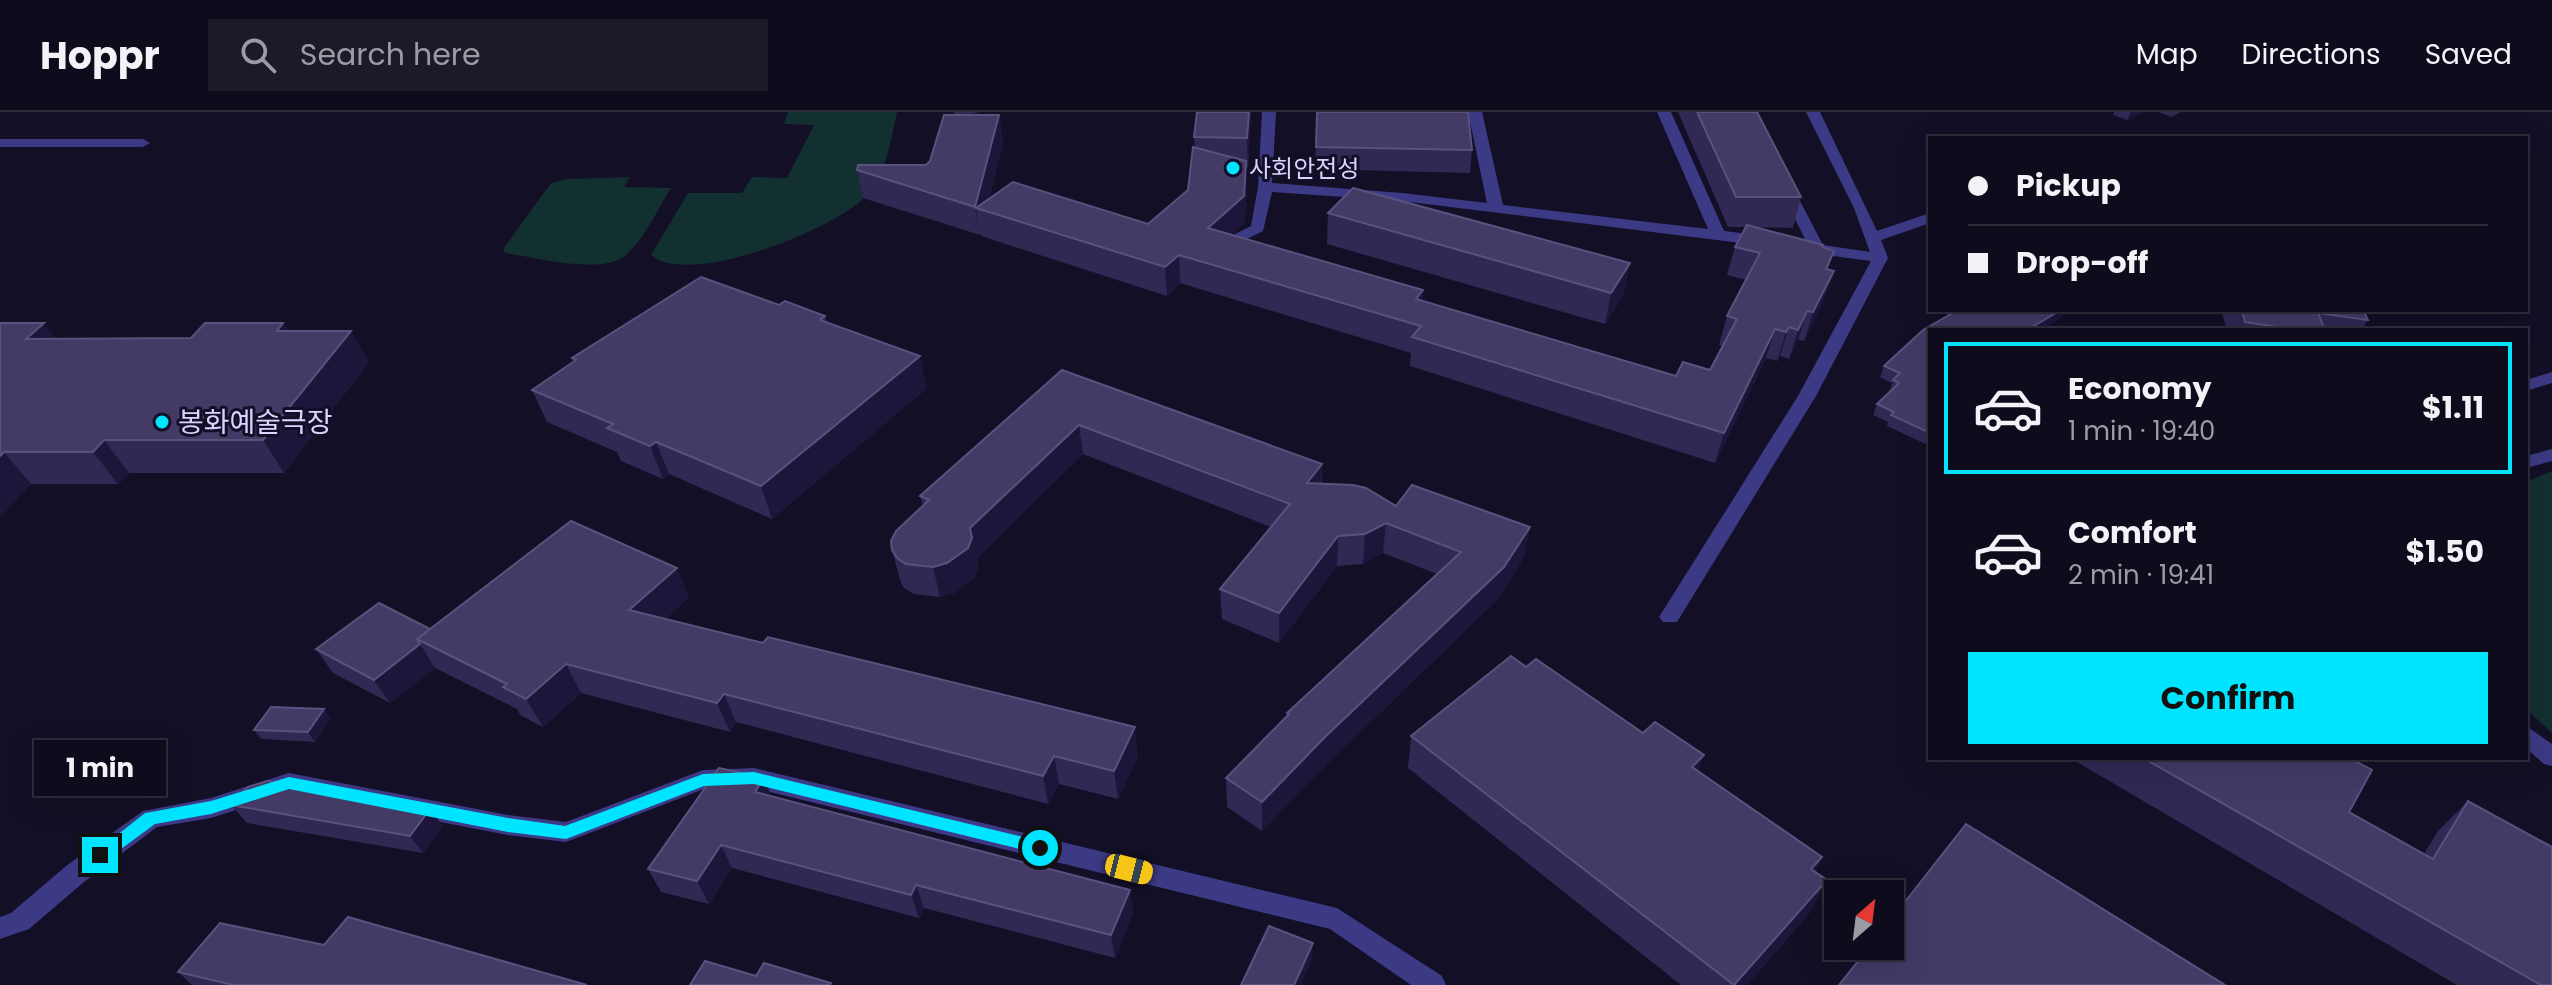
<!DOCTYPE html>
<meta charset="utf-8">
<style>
:root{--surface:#0e0b1c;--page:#1c1929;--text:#f1f3f6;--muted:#9b9ba3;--line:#2e2b3b;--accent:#00e5ff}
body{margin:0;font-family:Poppins,"Noto Sans KR",sans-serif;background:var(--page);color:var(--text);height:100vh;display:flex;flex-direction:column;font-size:30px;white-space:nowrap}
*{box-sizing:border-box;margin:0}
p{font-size:26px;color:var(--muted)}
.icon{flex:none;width:44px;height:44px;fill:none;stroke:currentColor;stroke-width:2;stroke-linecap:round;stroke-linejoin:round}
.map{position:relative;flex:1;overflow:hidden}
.drawer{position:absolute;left:1928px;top:216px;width:600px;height:432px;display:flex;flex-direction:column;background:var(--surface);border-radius:0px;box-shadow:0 8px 32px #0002,0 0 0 2px var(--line)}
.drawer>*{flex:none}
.banner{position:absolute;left:1928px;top:24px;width:600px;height:176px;border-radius:0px;box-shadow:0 8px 32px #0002,0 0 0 2px var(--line);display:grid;align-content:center;height:176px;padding:0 40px;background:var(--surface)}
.needle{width:52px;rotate:28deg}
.fabs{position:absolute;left:1824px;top:768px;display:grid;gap:16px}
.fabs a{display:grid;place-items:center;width:80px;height:80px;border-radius:0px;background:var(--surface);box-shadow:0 8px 32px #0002,0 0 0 2px var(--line);font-size:40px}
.end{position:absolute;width:36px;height:36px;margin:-18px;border:10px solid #00e5ff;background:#111;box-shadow:0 0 0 4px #111}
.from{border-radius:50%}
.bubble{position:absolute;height:56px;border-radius:0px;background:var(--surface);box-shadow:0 8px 32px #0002,0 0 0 2px var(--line);font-size:26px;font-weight:700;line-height:56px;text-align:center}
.car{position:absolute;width:24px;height:48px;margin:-24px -12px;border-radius:10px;box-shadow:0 0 6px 2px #0007;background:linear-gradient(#f5c518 24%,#345 0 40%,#f5c518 0 76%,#345 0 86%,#f5c518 0)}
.banner b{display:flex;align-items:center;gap:28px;height:76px;font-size:30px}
.banner b+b{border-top:2px solid var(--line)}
.banner i{width:20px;height:20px;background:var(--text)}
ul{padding:14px 0 0;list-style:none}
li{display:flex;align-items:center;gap:24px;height:132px;margin:0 16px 12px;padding:0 24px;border:4px solid transparent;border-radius:0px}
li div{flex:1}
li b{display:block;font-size:30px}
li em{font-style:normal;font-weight:700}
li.current{border-color:var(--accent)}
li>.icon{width:72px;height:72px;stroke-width:1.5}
.primary-button{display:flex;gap:16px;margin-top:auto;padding:16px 40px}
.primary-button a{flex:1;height:92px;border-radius:0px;background:var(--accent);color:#111;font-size:32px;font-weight:700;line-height:92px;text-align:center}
header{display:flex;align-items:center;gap:48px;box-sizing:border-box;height:112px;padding:0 40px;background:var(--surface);border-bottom:2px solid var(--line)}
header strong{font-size:38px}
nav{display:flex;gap:44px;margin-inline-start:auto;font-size:28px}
.search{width:560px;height:72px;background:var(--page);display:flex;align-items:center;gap:20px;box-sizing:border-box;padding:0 28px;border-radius:0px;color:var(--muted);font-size:30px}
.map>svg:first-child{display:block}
.green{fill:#12302f}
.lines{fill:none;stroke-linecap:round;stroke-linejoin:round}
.minor{fill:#3d3a85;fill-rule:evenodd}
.tertiary{fill:#3d3a85;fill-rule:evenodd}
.wall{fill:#312854}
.shaded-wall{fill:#1d163a}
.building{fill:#433a66;stroke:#5a527e;stroke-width:2}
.route{fill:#00e5ff}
.poi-dot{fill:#00e5ff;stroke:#130f26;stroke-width:3}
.labels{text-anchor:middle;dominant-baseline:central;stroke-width:6;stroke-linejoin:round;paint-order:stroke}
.far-poi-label{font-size:24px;fill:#d9d4ff;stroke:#130f26;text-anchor:start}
.poi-label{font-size:28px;fill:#d9d4ff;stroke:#130f26;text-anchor:start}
</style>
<header>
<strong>Hoppr</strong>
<div class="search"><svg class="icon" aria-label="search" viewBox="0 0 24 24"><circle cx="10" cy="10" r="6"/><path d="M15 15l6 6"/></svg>Search here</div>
<nav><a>Map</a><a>Directions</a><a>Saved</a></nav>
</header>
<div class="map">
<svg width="2552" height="873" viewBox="0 0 2552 873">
<rect width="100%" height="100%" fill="#130f26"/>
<g class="green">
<path d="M788 0H897C891 28 886 63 865 85 833 118 689 176 651 143L688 81H742L752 65 787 66 814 13 784 12Z"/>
<path d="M630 65 624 75 671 76C658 96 645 127 626 143 603 164 535 145 505 141L503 137 551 71 567 67Z"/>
<polygon points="2552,359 2552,621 2526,597 2526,370"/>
</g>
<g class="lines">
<g class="minor">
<polygon points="1262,0 1276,0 1272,71 1402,81 1487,91 1468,0 1482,0 1503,93 1708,117 1657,0 1671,0 1724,119 1765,124 1773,129 1765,134 1402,89 1272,80 1263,119 1245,128 1235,128 1235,122 1251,114 1258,75"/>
<polygon points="1806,0 1820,0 1877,119 1930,101 1930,111 1881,128 1888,146 1816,284 1677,510 1663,510 1659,505 1798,284 1871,149 1818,142 1801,135 1807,131 1778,73 1780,70 1790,70 1823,133 1870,140 1854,96"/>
<polygon points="2552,260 2552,271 2526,279 2526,268"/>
<polygon points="754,656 1337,796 1442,864 1446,873 1411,873 1330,817 754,676 704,677 566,730 508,723 289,681 211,706 157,715 84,770 29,817 0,827 0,805 11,801 66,754 143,699 211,686 289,661 508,703 566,710 703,658"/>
</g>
<g class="tertiary">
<polygon points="0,27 143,27 150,31 143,35 0,35"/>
<polygon points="2552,337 2552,349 2526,356 2526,344"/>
<polygon points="2526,614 2552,632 2552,654 2544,652 2526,636"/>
</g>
</g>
<g class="wall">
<polygon points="954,0 980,0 971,2 954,3"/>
<polygon points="1197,0 1251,0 1248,56 1246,56 1247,77 1244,112 1232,123 1423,178 1422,189 1676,264 1710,258 1723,234 1719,233 1727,204 1746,168 1727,163 1735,135 1746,115 1728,115 1678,0 1757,0 1801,85 1793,116 1755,115 1834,139 1828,157 1834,159 1824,187 1804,229 1798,228 1789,247 1780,244 1777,249 1766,246 1715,351 1410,254 1411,241 1180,171 1167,184 981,124 981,121 980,123 863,86 857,58 926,53 999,3 1003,30 989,87 1148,112 1188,78 1195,35 1194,25"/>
<polygon points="1317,0 1472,38 1470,61 1315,57"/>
<polygon points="2114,0 2143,0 2127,8 2113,3"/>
<polygon points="2158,0 2181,0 2171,5"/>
<polygon points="1328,101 1624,182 1605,212 1327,132"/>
<polygon points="779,193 825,204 827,210 927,276 772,407 669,362 663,367 621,349 617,340 547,310 532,278 574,250 572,246"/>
<polygon points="1958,198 2065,198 2062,205 2041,218 1930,218 1930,334 1887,314 1888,310 1873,303 1877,292 1890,280 1892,271 1880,265 1884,254 1923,218"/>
<polygon points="2221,198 2363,198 2368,208 2361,218 2227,218"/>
<polygon points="0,211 55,227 191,226 283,211 288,219 351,219 369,250 284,361 129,361 118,372 31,372 0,405"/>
<polygon points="1062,258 1322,352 1322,371 1396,394 1530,415 1524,445 1499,486 1324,655 1262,719 1227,695 1226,666 1287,604 1287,601 1437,462 1383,441 1363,452 1337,454 1279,531 1222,507 1220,477 1271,415 1083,342 977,446 978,456 974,466 954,481 940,485 914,482 904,476 900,468 892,438 923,394 920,384"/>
<polygon points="689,485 665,507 1138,644 1118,687 1059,672 1048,692 736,610 730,620 581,581 543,615 520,603 517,597 435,556 390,591 333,561 316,537 430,517"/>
<polygon points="331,606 315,630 261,627 254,618"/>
<polygon points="1411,624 1698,659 1822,745 1815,760 1811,799 1747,873 1681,873 1408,656"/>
<polygon points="2070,646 2349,646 2349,700 2424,742 2438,719 2468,689 2552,873 2457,873"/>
<polygon points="764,666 772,685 1130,778 1133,801 1115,846 924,796 919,806 732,756 709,792 661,780 648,757"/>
<polygon points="231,693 443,714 423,741 247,711"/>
<polygon points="324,833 587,873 192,873 178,860"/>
</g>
<g class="shaded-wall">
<polygon points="1249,0 1251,0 1248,56 1247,26"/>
<polygon points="2131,0 2143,0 2127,8"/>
<polygon points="999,3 1003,30 986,99 976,96 980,123 975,95"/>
<polygon points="1246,49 1247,77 1244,112 1209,144 1208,116"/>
<polygon points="1179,143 1180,171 1167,184 1165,155"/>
<polygon points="1630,151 1624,182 1605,212 1611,181"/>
<polygon points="1834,159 1824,187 1804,229 1813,200"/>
<polygon points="1423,178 1421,207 1416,187"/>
<polygon points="2061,198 2065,198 2062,205 2041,218 2027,218"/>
<polygon points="1807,199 1798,228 1789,247 1798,218"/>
<polygon points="44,211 67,242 26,227"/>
<polygon points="283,211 302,243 277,219"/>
<polygon points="1789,215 1780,244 1777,249 1786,220"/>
<polygon points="1775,217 1766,246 1715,351 1724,321"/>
<polygon points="351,219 369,250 284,361 263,328"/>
<polygon points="920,244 927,276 772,407 761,374"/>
<polygon points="1079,313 1083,342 977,446 978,456 974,466 954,481 940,485 933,455 970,416"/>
<polygon points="104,328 129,361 118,372 93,340"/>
<polygon points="656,330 669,362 663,367 650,334"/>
<polygon points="4,340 31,372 0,405 0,344"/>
<polygon points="1322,352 1321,382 1307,371"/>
<polygon points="1386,411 1383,441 1363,452 1365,422"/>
<polygon points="1530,415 1524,445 1499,486 1324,655 1262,719 1262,690"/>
<polygon points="1338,424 1337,454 1279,531 1279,501"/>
<polygon points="677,456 689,485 643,526 629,498"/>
<polygon points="420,532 435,556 390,591 374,568"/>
<polygon points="566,552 581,581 543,615 526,587"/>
<polygon points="724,582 736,610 730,620 717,591"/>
<polygon points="324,597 331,606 315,630 308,620"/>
<polygon points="1135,615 1138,644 1118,687 1114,659"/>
<polygon points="1704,643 1692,676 1692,655"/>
<polygon points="1054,644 1059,672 1048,692 1043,664"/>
<polygon points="764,666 774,690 755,680"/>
<polygon points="430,697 443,714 423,741 410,724"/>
<polygon points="721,733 732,756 709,792 697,769"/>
<polygon points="1822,745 1807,776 1811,757"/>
<polygon points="1827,768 1811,799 1747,873 1734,873"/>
<polygon points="916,773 924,796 919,806 911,783"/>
<polygon points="1130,778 1133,801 1115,846 1111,823"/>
<polygon points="1313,831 1312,848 1301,873 1294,873"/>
</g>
<g class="building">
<polygon points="1197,0 1249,0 1247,26 1194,25"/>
<polygon points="1317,0 1468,0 1472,38 1316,35"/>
<polygon points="1697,0 1757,0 1801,85 1736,85"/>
<polygon points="944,3 999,3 975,95 857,58 858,53 926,53 930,49"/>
<polygon points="1193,35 1246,49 1244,84 1208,116 1423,178 1416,187 1676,264 1683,250 1710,258 1737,207 1727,204 1760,141 1735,135 1747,113 1823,133 1822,135 1834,139 1826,157 1834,159 1813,200 1807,199 1798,218 1789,215 1786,220 1775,217 1724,321 1412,225 1421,214 1179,143 1165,155 976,96 1013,70 1148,112 1188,78"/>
<polygon points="1353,76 1630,151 1611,181 1328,101"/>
<polygon points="701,165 779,193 785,189 825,204 820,208 920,244 761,374 656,330 650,334 607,316 613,312 532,278 576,248 572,246"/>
<polygon points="1958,198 2061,198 2027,218 1930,218 1930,321 1891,303 1894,300 1877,292 1899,271 1893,268 1900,261 1884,254 1923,218"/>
<polygon points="2242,198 2363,198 2368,208 2318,201 2325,218 2298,218 2245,210"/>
<polygon points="0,211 44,211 26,227 191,226 205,211 283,211 277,219 351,219 263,328 104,328 93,340 4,340 0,344"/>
<polygon points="1062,258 1322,352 1307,371 1353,373 1366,376 1396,394 1412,373 1530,415 1504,455 1325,625 1262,690 1226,666 1289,602 1287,601 1461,440 1386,411 1365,422 1338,424 1279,501 1220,477 1290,392 1079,313 970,416 972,426 968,436 947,451 933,455 906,452 897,446 892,438 891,429 896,419 929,388 920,384"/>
<polygon points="571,409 677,456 629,498 763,531 768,525 1135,615 1114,659 1054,644 1043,664 724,582 717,591 566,552 526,587 503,575 507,572 417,527"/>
<polygon points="379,491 430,517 417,527 420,532 374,568 316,537"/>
<polygon points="1511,544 1526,555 1536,547 1643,621 1655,610 1704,643 1692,655 1822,745 1811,757 1827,768 1734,873 1411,624"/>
<polygon points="271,595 324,597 308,620 254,618"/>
<polygon points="2143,646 2349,646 2372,658 2349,700 2433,747 2468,689 2552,735 2552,873 2541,873"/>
<polygon points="719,656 764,666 755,680 1130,778 1111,823 916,773 911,783 721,733 697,769 648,757"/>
<polygon points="267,669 430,697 410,724 231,693 248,675"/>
<polygon points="1966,712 2225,873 1839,873 1870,834 1890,834 1890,809"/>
<polygon points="348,805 587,873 233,873 178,860 220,811 324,833"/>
<polygon points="1269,814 1313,831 1294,873 1241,873"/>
<polygon points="705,849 756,864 764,851 831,871 830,873 690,873"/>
</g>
<polygon class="route" points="754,660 1040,729 1048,736 1040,742 754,672 704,674 566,727 508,720 289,677 211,702 155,712 106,748 95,748 92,743 145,701 211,689 289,665 508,706 565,714 703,662"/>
<g class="poi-dot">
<circle cx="1233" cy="56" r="8"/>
<circle cx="162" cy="310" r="8"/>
</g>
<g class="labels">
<g class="far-poi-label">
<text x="1249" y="56">사회안전성</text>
</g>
<g class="poi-label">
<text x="178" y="310">봉화예술극장</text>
</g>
</g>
</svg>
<div class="fabs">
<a><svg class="needle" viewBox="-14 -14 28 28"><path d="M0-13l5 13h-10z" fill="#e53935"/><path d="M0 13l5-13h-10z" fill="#9b9ba3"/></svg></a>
</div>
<i class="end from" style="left:1040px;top:736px"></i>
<i class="end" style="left:100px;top:743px"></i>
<div class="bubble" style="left:34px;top:628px;width:132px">1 min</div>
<i class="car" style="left:1129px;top:757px;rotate:104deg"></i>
<div class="banner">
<b><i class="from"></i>Pickup</b>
<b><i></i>Drop-off</b>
</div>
<section class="drawer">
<ul>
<li class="current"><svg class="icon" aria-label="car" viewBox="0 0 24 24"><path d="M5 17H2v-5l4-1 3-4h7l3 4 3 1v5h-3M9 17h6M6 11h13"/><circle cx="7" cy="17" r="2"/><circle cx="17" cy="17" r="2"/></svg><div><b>Economy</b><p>1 min · 19:40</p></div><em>$1.11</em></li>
<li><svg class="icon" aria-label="car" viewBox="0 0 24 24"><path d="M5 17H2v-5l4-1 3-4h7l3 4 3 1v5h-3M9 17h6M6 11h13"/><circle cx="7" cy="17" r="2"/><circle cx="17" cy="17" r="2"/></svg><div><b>Comfort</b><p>2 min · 19:41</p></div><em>$1.50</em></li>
</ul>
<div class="primary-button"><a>Confirm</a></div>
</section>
</div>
